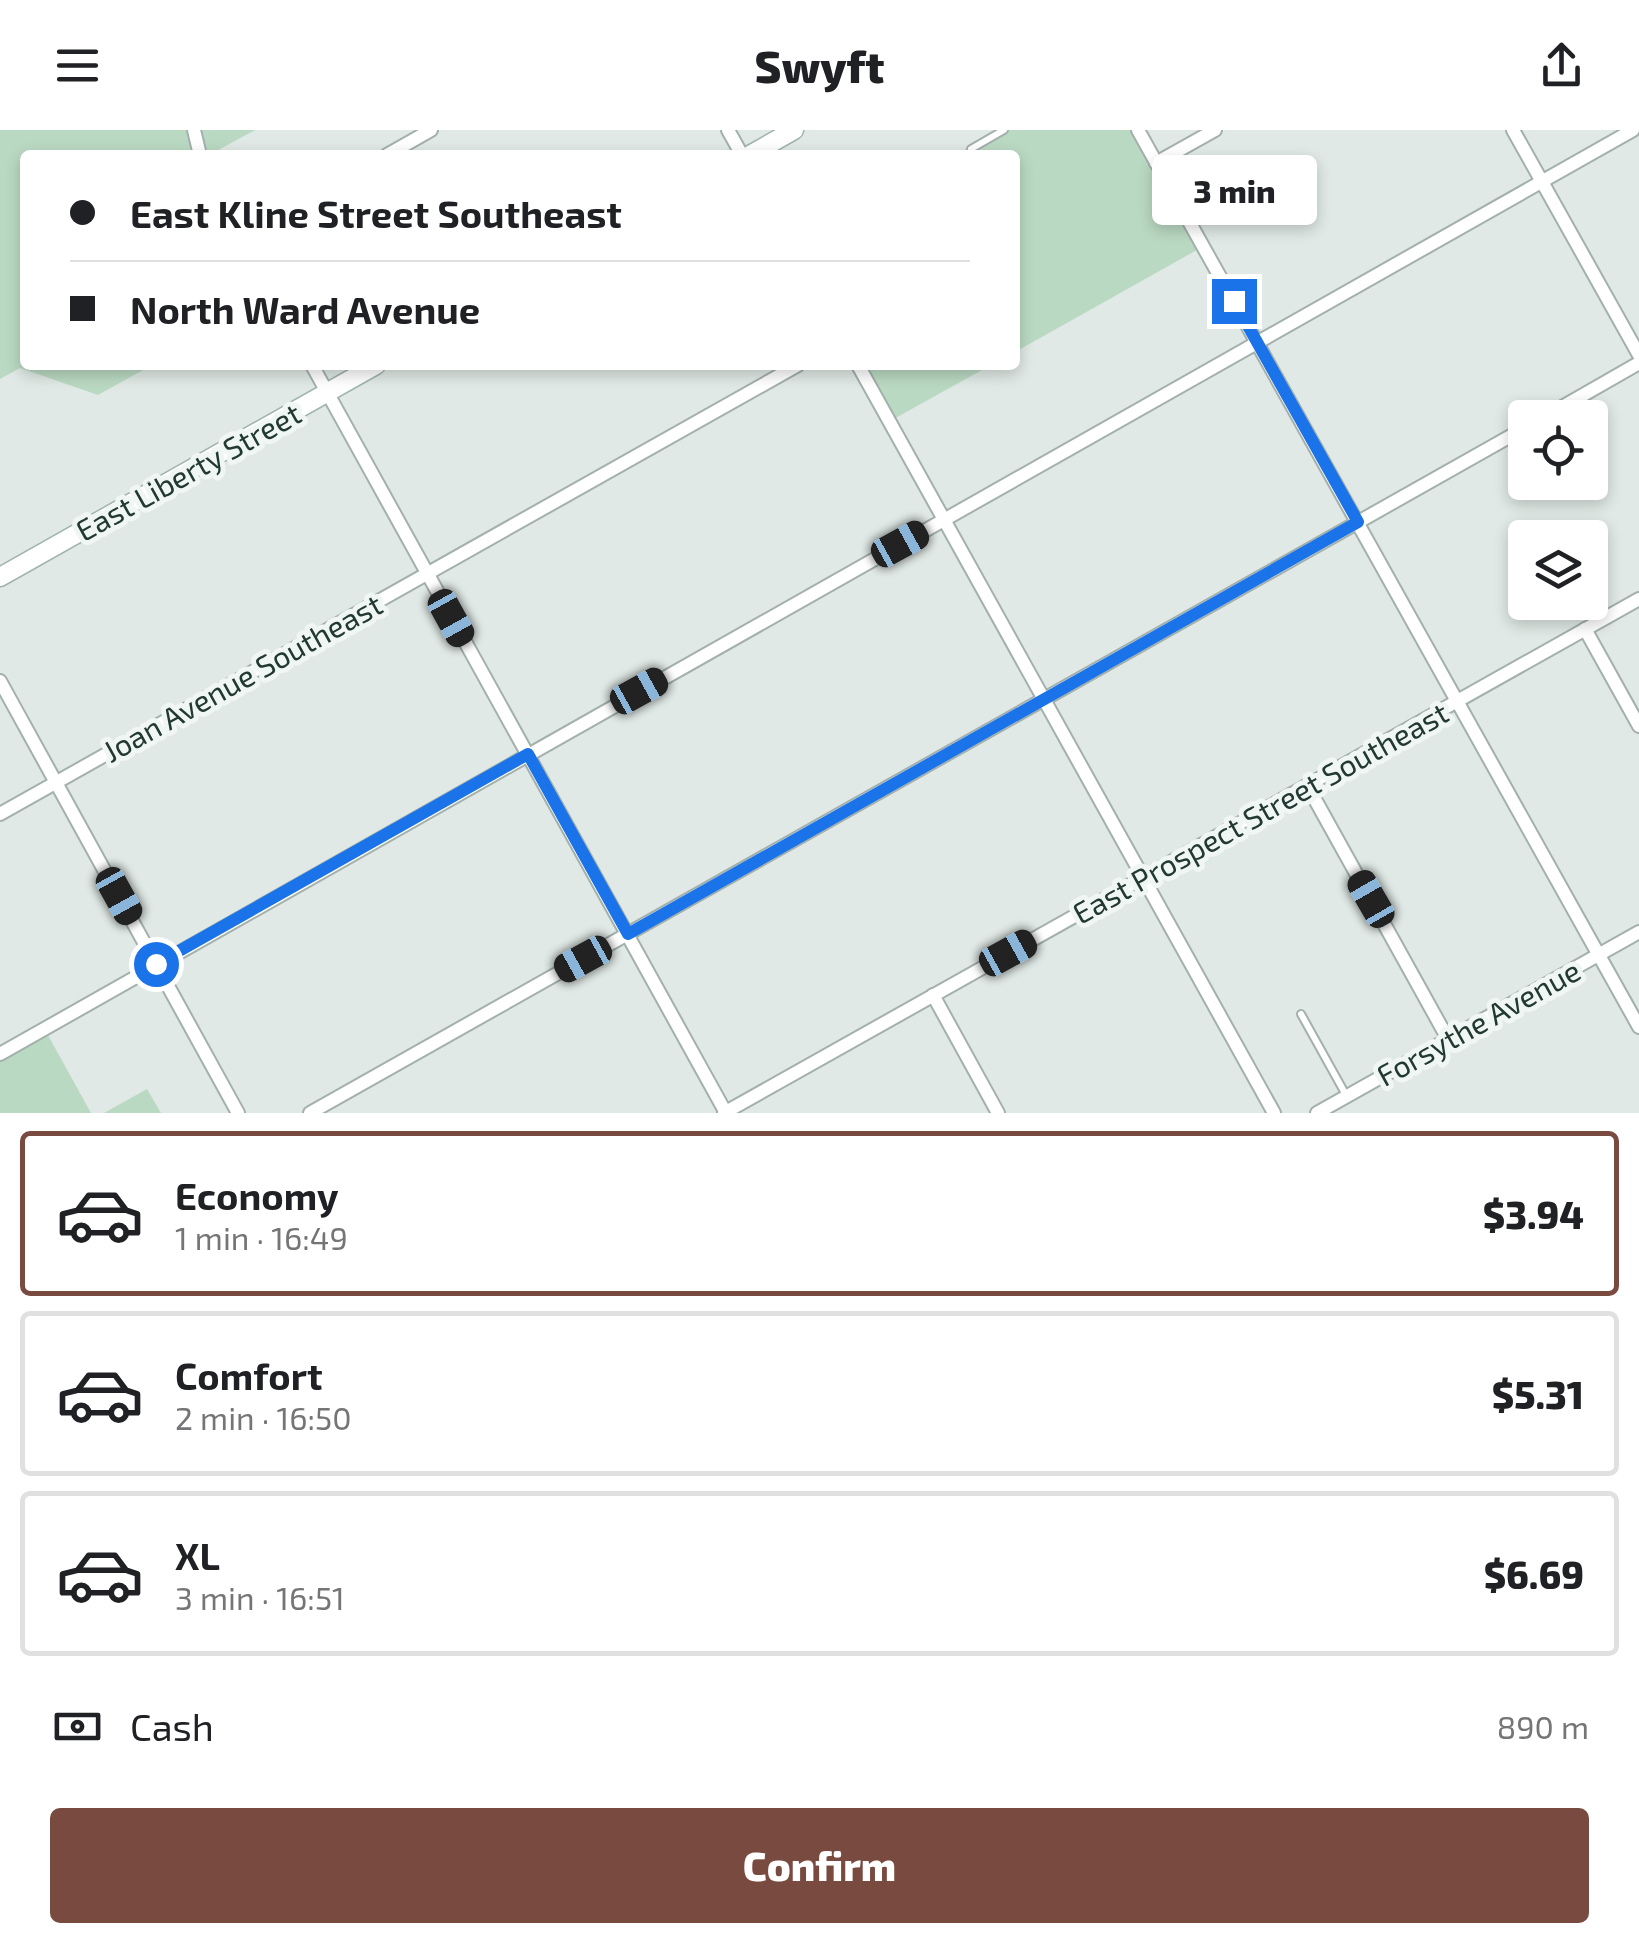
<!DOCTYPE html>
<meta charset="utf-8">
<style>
:root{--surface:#fff;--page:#f6f6f6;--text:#202124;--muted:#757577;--line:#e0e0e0;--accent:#794b40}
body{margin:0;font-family:"Exo 2",sans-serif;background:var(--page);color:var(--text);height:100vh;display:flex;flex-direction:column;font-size:38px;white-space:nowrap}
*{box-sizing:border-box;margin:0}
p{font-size:32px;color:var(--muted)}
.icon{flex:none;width:55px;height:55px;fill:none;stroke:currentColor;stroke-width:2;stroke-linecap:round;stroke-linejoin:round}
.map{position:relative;height:983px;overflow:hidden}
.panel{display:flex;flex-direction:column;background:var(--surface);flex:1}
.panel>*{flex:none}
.top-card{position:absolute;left:20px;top:20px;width:1000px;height:220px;border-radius:10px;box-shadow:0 5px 15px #0003;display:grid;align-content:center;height:220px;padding:0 50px;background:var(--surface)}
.tools{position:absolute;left:1508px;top:270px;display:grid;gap:20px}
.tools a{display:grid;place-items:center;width:100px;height:100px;border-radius:10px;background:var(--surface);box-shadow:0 5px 15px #0003;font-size:50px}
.end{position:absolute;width:45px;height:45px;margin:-22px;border:12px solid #1a73e8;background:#fff;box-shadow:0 0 0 5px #fff}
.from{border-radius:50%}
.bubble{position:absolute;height:70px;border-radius:10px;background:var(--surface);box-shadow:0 5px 15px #0003;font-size:32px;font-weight:800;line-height:70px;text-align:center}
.car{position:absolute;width:30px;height:60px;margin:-30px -15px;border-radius:12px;box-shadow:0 0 8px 2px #0007;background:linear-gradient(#222 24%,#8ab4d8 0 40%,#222 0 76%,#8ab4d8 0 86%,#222 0)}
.top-card b{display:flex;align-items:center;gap:35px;height:95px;font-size:38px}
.top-card b+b{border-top:2px solid var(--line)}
.top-card i{width:25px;height:25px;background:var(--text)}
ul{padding:18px 0 0;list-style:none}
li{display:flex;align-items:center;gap:30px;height:165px;margin:0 20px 15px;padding:0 30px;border:5px solid var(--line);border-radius:10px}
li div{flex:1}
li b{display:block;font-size:38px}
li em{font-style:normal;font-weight:800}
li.active{border-color:var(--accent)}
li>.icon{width:90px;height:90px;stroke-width:1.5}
.pay{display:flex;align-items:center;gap:25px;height:110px;padding:0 50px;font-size:38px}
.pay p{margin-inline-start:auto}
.cta{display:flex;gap:20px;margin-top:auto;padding:20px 50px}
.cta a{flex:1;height:115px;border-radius:10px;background:var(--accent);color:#fff;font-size:40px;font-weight:800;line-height:115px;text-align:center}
header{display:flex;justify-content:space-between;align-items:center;height:130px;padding:0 50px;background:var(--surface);font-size:45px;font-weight:800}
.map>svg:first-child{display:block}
.green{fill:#bad9c2}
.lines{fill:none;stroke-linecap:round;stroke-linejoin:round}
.lane-casing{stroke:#a3b0ac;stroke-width:10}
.street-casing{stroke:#a3b0ac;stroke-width:16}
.secondary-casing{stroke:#a0b4ac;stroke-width:21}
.lane{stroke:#fff;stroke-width:6}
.street{stroke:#fff;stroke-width:12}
.secondary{stroke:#fff;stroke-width:18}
.route{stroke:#1a73e8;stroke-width:12}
.labels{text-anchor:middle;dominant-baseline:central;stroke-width:10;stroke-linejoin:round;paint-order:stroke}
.street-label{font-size:30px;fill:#223832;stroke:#f0f6f3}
</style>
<header><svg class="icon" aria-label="menu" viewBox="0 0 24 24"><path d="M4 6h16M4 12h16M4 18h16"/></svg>Swyft<svg class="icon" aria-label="share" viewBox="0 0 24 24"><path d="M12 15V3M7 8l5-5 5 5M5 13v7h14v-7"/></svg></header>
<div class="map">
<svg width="1639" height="983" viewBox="0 0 1639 983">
<rect width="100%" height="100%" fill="#e0e9e5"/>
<g class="green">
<polygon points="0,0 255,0 209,25 25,25 25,235 152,235 98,265 20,238 0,249"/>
<polygon points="1001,0 1138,0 1204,116 1015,222 1015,25 956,25"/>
<polygon points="858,235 991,235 890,291"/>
<polygon points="44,898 91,983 0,983 0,924"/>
<polygon points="147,959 161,983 104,983"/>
</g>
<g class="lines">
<g class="lane-casing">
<g id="lane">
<polyline points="971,19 1004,0"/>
<polyline points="1301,884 1346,965"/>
</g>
</g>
<g class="street-casing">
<g id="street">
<polyline points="194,0 200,25"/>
<polyline points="728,0 742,25"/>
<polyline points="1138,0 1639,897"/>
<polyline points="1513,0 1639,225"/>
<polyline points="387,25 431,0"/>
<polyline points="1156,33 1215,0"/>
<polyline points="312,235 726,983"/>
<polyline points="858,235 1274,983"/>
<polyline points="1543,288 1639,233"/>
<polyline points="1585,499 1639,596"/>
<polyline points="0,551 238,983"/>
<polyline points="1307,655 1448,909"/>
<polyline points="0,684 798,235"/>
<polyline points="933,865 998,983"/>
<polyline points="0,924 1633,0"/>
<polyline points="310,983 1525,298"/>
<polyline points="724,983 1639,469"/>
<polyline points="1317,983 1639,802"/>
</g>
</g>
<g class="secondary-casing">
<g id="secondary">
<polyline points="750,25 794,0"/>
<polyline points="0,447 376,235"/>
</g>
</g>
<use href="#lane" class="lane"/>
<use href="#street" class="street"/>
<use href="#secondary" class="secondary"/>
</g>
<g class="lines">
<polyline class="route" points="156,834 528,624 628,804 1358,392 1234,171"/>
</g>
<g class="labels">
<g class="street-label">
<text transform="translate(188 341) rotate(-29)">East Liberty Street</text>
<text transform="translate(242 547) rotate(-29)">Joan Avenue Southeast</text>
<text transform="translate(1260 682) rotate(-29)">East Prospect Street Southeast</text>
<text transform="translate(1478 892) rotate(-29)">Forsythe Avenue</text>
</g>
</g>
</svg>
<div class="tools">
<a><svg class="icon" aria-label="locate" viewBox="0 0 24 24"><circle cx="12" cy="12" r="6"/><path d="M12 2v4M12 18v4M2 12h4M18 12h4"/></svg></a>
<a><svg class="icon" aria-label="layers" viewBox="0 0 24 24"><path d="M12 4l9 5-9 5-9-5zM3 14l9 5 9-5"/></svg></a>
</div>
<i class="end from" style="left:156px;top:834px"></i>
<i class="end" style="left:1234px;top:171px"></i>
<div class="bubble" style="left:1152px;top:25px;width:165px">3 min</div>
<i class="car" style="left:900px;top:414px;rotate:61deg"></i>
<i class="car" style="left:451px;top:488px;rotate:151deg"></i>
<i class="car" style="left:639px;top:561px;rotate:61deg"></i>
<i class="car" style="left:119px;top:766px;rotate:151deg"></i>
<i class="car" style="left:1371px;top:769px;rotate:330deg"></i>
<i class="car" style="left:1008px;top:823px;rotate:61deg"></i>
<i class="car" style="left:583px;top:829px;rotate:241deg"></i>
<div class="top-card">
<b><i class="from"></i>East Kline Street Southeast</b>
<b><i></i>North Ward Avenue</b>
</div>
</div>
<section class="panel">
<ul>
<li class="active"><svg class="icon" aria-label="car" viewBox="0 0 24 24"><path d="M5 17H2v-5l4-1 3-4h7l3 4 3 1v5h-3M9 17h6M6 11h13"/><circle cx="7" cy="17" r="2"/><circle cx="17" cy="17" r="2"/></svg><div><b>Economy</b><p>1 min · 16:49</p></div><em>$3.94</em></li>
<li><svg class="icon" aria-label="car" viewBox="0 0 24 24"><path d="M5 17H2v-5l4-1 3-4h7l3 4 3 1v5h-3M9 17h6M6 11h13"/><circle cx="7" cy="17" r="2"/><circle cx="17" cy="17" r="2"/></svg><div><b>Comfort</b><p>2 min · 16:50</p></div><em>$5.31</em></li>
<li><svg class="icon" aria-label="car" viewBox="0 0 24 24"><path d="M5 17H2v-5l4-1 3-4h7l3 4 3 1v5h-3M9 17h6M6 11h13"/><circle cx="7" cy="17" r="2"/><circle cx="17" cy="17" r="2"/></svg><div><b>XL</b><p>3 min · 16:51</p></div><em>$6.69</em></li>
</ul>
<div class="pay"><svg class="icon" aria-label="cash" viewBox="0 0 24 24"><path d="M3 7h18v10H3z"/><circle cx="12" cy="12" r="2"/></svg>Cash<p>890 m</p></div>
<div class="cta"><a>Confirm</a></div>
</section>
